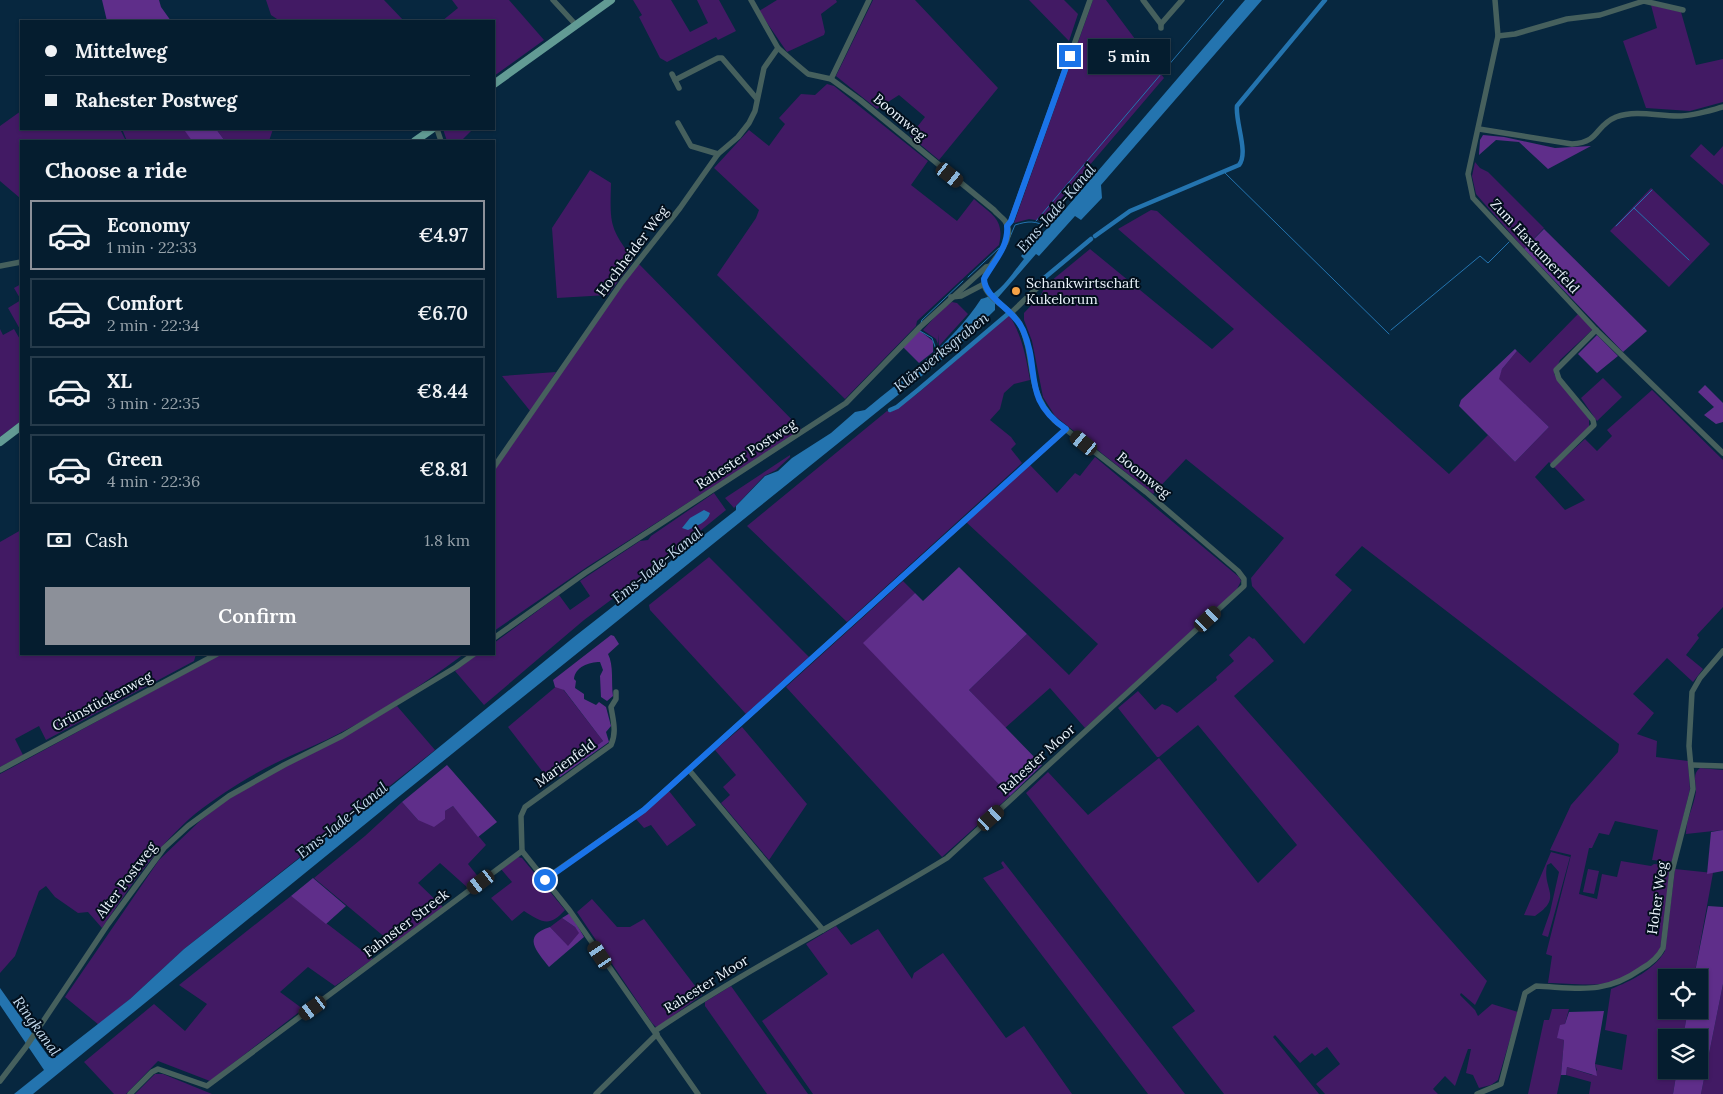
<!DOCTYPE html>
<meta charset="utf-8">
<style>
:root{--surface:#051d2f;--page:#132a3b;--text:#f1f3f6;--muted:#97a2aa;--line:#263b4b;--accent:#8c9099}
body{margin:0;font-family:Lora,serif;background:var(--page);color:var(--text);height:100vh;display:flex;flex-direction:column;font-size:19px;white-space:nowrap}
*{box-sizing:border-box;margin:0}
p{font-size:16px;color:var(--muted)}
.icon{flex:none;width:28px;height:28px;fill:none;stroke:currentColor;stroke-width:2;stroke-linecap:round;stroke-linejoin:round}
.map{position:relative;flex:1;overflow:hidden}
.side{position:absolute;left:20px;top:140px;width:475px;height:515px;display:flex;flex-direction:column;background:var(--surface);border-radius:0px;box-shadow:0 1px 4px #0004,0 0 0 1px var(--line)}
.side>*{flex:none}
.banner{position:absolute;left:20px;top:20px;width:475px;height:110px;border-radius:0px;box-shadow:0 1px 4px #0004,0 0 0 1px var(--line);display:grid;align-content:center;height:110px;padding:0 25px;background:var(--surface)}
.tools{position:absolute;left:1658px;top:969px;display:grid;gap:10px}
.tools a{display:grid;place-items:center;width:50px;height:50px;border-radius:0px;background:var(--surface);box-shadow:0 1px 4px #0004,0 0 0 1px var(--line);font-size:25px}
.end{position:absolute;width:22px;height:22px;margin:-11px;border:6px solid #1a73e8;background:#fff;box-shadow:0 0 0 2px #fff}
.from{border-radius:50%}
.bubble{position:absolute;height:35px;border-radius:0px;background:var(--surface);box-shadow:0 1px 4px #0004,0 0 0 1px var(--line);font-size:16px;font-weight:600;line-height:35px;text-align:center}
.car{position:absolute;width:15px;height:30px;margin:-15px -8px;border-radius:6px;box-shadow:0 0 4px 1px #0007;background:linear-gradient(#222 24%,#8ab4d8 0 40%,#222 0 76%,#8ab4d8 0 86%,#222 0)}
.banner b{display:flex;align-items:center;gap:18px;height:48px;font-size:19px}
.banner b+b{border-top:1px solid var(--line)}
.banner i{width:12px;height:12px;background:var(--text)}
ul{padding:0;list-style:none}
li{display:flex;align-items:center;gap:15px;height:70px;margin:0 10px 8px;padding:0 15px;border:2px solid var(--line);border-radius:0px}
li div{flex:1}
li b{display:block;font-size:19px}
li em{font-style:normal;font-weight:600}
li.on{border-color:var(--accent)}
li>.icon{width:45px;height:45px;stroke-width:1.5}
h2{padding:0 25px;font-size:22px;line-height:60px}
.pay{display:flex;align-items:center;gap:12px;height:55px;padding:0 25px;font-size:19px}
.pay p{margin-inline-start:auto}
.primary-button{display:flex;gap:10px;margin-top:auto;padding:10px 25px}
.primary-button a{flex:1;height:58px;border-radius:0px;background:var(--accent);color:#fff;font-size:20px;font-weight:600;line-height:58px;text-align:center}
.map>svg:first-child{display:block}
.green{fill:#421a64}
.forest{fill:#5f2e8a}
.water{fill:#2474af}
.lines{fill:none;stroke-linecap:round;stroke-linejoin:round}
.stream{stroke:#2474af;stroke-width:1}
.canal{stroke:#2474af;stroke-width:4.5}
.minor{stroke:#46605d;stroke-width:5.5}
.major{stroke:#629b94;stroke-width:8}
.route{stroke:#1a73e8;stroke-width:6}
.poi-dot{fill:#f6a246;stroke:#020f1c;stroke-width:2}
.labels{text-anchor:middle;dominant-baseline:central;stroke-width:4;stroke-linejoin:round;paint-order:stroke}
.street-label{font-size:14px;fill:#ebf4fc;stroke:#020f1c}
.poi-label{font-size:14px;fill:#ebf4fc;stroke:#020f1c;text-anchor:start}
.water-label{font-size:15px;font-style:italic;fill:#c4daed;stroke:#020f1c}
</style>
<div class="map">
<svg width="1723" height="1094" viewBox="0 0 1723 1094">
<rect width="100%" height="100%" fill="#07273f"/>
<g class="green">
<polygon points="266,0 384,0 404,21 280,21 271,15"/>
<polygon points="452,0 509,0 544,40 494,76 494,21 442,21 458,8"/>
<polygon points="633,0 671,0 690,32 708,23 697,0 719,0 736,31 718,40 716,37 667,62 660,58 639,17 642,15"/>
<polygon points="777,0 836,0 837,2 821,14 825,32 824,35 787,52 759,11"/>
<polygon points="873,0 915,0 998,88 939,160 910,136 925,117 899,95 877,109 836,76"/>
<polygon points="1029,0 1064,0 1078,14 1069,41"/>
<polygon points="1093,0 1106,0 1164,78 1042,221 1029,219 1014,223"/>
<polygon points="1651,5 1681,12 1696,65 1723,59 1723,102 1690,111 1646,108 1623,41 1657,28"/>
<path d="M827 84 834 86 928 161 911 185 957 221 974 199C992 215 1005 219 999 245L917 321 916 326 845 399 717 275 756 218 759 210 714 168 749 130 769 146 785 124 779 118 801 94 815 95Z"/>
<polygon points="21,111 21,129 120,129 126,141 21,141 20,198 0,181 0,126"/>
<polygon points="122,129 186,131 192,141 127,141"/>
<polygon points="216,129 273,129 269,141 225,141"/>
<polygon points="443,129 473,129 461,141 447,141"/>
<polygon points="1701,144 1714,156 1723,146 1723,185 1690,156"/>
<polygon points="1475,162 1480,168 1488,172 1544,228 1524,249 1476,194 1472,176"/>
<path d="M590 170 611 183C610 223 609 228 634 260L608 295 557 298 552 228Z"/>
<polygon points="1651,188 1710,244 1669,287 1610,231"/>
<path d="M1151 210 1157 211 1449 474 1488 435 1515 462 1549 427 1498 379 1502 369 1517 351 1530 363 1578 314 1593 329 1560 360 1554 374 1589 419V428L1551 464 1549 462 1535 477 1565 510 1585 500 1554 467 1585 439 1597 451 1612 436 1607 430 1652 390 1723 460V607L1697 635 1699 638 1686 655 1703 669 1693 682 1667 658 1633 694 1654 713 1637 734 1657 741 1656 757 1688 761 1690 789 1673 860 1671 862 1652 860 1658 830 1615 821 1609 835 1599 833 1592 848H1589L1579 894 1597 899 1602 874 1617 877 1621 861 1651 866 1654 864 1671 866 1660 950C1648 963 1629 977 1611 982 1594 987 1566 983 1548 983L1552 956 1546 954 1571 855 1550 850 1571 805 1618 752 1619 744 1362 546 1335 575 1352 590 1304 644 1252 586 1251 578 1284 538 1186 459 1153 494 1055 416 1043 397 1032 341 1024 320V313L1041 295 1045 286 1090 249 1212 349 1234 329 1118 229Z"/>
<polygon points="639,264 802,430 587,567 494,631 494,471 623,282"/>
<polygon points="21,284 21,331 8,308 21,300 14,288"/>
<polygon points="952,302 957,303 968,314 939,346 938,334 938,344 936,339 923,330 942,309"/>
<path d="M1009 315C1022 335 1026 357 1030 380L1014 384 1004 393 1000 409 990 420 1011 437 1016 444 1011 449 1022 463 847 622 747 526 887 411 891 412 917 394Z"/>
<polygon points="0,329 3,335 14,329 21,341 21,421 0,437"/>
<polygon points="556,372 531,412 502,376"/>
<polygon points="1603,378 1622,397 1597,421 1581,398"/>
<polygon points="790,455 790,457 776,470 764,476 734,508 725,498"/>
<polygon points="1095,457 1239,577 1241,581 1236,591 1085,728 1050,688 1005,728 969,690 1027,634 1069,675 1098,644 966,522 1030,465 1057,493 1075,473 1080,476"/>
<polygon points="714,493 726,510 662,562 584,620 484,705 455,671 478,654 494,654 494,643 559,595 570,610 590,596 580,581 640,541 648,540 651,536"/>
<polygon points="21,530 21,654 196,654 194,661 46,740 39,726 15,739 23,755 0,767 0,542"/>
<polygon points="709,557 809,657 746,714 650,610 649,605"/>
<polygon points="903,581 915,593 864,643 1010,796 942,857 786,687"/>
<polygon points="1249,636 1253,639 1254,638 1274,661 1234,696 1487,981 1475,1005 1461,993 1460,995 1475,1010 1478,1016 1492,1004 1518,1012 1498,1080 1491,1085 1479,1088 1473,1075 1466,1073 1471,1049 1468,1049 1455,1086 1445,1076 1433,1089 1438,1094 1325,1094 1316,1084 1340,1064 1327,1047 1315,1056 1312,1053 1300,1063 1275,1035 1273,1037 1319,1094 1224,1094 1172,1027 1195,1011 1026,793 1048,772 1088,815 1159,758 1258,883 1297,845 1198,725 1159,757 1157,757 1118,708 1138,691 1155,710 1162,704 1170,707 1177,713 1217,680 1216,677 1234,661 1229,655"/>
<path d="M221 654H464C425 683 383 711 340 733 323 742 305 749 288 757 256 772 223 792 195 814 157 846 130 887 102 928L88 912 78 913 55 897 46 886 39 891 15 956 0 973V774Z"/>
<polygon points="559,684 603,741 549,780 508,727"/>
<polygon points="397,706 435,750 184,949 130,999 99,1025 65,997 159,860 201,820 227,800 273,773"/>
<polygon points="742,727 807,804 769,860 721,803 730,795 723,787 736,775 715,750"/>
<path d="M1700 768 1723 770V830L1686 834C1686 818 1694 807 1696 791 1696 782 1692 774 1700 768Z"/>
<polygon points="669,791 696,825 667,846 651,825 644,828 636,819"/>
<polygon points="402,802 418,820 440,821 445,819 445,811 453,806 486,845 468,864 480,879 468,888 440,863 418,883 443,907 393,944 314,878 365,836"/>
<path d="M1551 852 1570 857 1548 937 1542 935 1550 912 1559 872 1551 863 1547 865C1542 890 1564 897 1535 916L1524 915Z"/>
<path d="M518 857 522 858 565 910C549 928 542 922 524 911L512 921 491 898 512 882 501 869Z"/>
<polygon points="1003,861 1185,1094 1148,1094 983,878 1004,868 1001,863"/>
<polygon points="1588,869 1599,871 1594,894 1583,892"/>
<path d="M1675 869 1713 873 1694 977 1666 978V1010H1688L1683 1037 1666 1038V1070H1677L1673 1094H1589L1591 1082 1566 1075 1567 1067 1592 1075 1597 1070 1595 1064 1622 1070 1627 1035 1605 1030 1611 989C1631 981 1654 970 1665 951Z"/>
<polygon points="291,896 373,959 335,986 308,967 280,992 303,1009 210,1081 158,1061 126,1094 114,1094 84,1062 154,1004 185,1031 207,1004 179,985"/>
<polygon points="592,899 617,927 630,927 644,919 702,995 659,1026 656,1027 652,1023 577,912"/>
<polygon points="562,918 575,927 580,933 568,947 550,927"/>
<polygon points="836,926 851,945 878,929 912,979 914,973 943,953 1006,1038 1024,1026 1072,1094 813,1094 762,1021 828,974 806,944"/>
<polygon points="1723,984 1723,1094 1701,1094"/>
<polygon points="731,986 808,1094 767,1094 705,1006 705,1002"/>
<polygon points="1552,1009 1569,1009 1565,1024 1558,1038 1564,1040 1561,1075 1557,1094 1528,1094 1544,1020 1549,1020"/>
<polygon points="155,1074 163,1074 212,1094 135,1094"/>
</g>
<g class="forest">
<polygon points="102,0 159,0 161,7 171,21 107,21"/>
<polygon points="151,129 216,129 225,141 192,141 185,131"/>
<polygon points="1483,135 1504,137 1555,148 1591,146 1548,169 1519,142 1496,140 1479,155 1480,140"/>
<polygon points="1544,229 1647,331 1623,352 1524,249"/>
<polygon points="919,330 933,341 933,352 919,363 903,347"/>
<polygon points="1597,335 1618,356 1597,373 1578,354"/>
<polygon points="1515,349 1517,351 1502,369 1499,379 1549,427 1515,462 1459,406 1461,400"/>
<polygon points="1705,385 1723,403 1723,422 1716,424 1704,415 1714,407 1698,392"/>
<polygon points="959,567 1027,634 969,690 1042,765 1010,796 863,643 915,593 923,601"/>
<path d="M611 635 614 636 619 644 608 654C614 665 611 683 613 696L607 701 601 697 600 676 603 670 600 662C589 662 575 667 574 679L576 681 575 688 584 694V699L596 705 599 702 606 707 611 726 606 732 609 742 560 777 557 774 603 741 564 690 555 687 553 680Z"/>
<polygon points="447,765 497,822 478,837 453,806 445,811 445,819 434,827 418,820 402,802"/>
<polygon points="1723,830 1723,871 1707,874 1711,832"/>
<polygon points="313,878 346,906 326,924 291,896"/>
<polygon points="1708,906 1723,907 1723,984 1701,1094 1673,1094 1677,1070 1699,1070 1699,1038 1683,1037 1688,1010 1699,1010 1699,978 1694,977"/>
<path d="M570 913 584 937 549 967C537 951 521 936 550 927L568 946 579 933 575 927 562 918Z"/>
<polygon points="1604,1011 1595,1064 1597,1076 1567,1067 1566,1075 1561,1075 1564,1040 1557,1038 1560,1025 1565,1024 1569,1012"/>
</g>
<g class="water">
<path d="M1245 0H1262L1101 185 1102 198 1081 220 1075 216 1039 256 1036 254 995 301V310L954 350 401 795 33 1094H14L44 1070 0 1005V988L49 1057 57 1056 130 999 184 949 394 784 574 637 736 510V506L765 476 778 471 792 458 831 433 855 412 865 410C906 376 952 344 981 299 1000 295 1012 273 1024 259L1021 256 1061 214Z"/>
<path d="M704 510 710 513C708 522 696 526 688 530L682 528 690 518Z"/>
</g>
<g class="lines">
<g class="stream">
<polyline points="1224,172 1389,334"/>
<polyline points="1634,208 1689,260"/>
<polyline points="1036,221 1224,0"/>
<polyline points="1616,226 1652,190"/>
<path d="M1010 237 1015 225C1028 221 1036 220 1048 228"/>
<polyline points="968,277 999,248"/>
<polyline points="921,323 922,320 963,281"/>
<polyline points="1391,330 1480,256 1488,263 1509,242"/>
<polyline points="920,331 932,338 937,352"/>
</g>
<g class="canal">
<path d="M1095 236 1130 211 1239 165C1249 153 1235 122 1237 106L1325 0"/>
<polyline points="1037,284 1091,239"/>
<polyline points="890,410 897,407 918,390 1009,313"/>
</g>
<g class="minor">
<polyline points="553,0 576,25"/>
<polyline points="1143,0 1161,24"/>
<polyline points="1495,0 1498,36 1468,174 1473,198 1596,330 1723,453"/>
<polyline points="1161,28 1161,24 1182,0"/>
<polyline points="1498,36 1515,34 1567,19 1600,15 1644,1 1683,10"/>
<polyline points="672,74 675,80 718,58 722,58 757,99"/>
<polyline points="831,79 869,0"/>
<polyline points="675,80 679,88"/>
<polyline points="678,123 691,146 718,154"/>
<polyline points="437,129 441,141"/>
<path d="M1479 129 1572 144C1601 142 1594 126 1616 117 1636 110 1657 116 1678 116 1693 116 1708 111 1723 107"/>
<polyline points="1007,226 1011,221 1090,0"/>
<polyline points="0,266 21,262"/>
<polyline points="951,297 961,296 984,284"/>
<polyline points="1012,312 1037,288"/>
<polyline points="1553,465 1594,425 1593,420 1559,379 1556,370 1596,330"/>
<polyline points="494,467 622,282 680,208 718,154 738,137 749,123 755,111 764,68 778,48"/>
<polyline points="494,638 585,573 846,403 920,327 986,267 991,266"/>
<polyline points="1692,765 1723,766"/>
<polyline points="0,770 217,654"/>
<polyline points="689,770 823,930"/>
<path d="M522 851 521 816 525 807 611 745C617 732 613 720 611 707L616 699V692"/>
<polyline points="545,879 644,810 1066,429"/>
<path d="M655 1031C749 967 851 917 947 858L1244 586V579L1238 571 1146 492 1054 420C1024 387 1037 359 1020 324 1013 309 987 300 984 284 981 265 1020 243 1005 221 1002 217 997 214 994 210L860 100 831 79 808 74 795 63 778 48 751 0"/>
<polyline points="0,1081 26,1047 108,924 164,848 188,826 229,796 284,765 342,736 456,667 474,654"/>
<polyline points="130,1094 152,1072 158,1069 207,1086 522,851 570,911 698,1094"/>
<polyline points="596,1094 657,1034"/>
<path d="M1477 1094 1501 1084 1525 993 1536 986C1579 988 1604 995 1641 969 1650 964 1659 956 1663 948L1672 871 1693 789 1689 746 1692 692 1700 678 1723 651"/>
</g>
<g class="major">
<polyline points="494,84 611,0"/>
<polyline points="415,141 432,129"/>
<polyline points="0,442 21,426"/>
</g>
</g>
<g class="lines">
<path class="route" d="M545 880 644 810 1066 429C1021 398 1041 371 1023 330 1014 309 985 299 984 279 993 262 1009 247 1007 226L1011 221 1070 56"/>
</g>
<circle class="poi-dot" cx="1016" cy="291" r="5"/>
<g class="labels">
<g class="street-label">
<text transform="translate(900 117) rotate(40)">Boomweg</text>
<text transform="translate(1535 246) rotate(47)">Zum Haxtumerfeld</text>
<text transform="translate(632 251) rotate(-53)">Hochheider Weg</text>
<text transform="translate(746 454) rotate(-33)">Rahester Postweg</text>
<text transform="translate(1144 475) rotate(39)">Boomweg</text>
<text transform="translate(102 701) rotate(-28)">Grünstückenweg</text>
<text transform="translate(1037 759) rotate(-42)">Rahester Moor</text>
<text transform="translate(565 763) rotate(-36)">Marienfeld</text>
<text transform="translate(126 880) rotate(-53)">Alter Postweg</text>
<text transform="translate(1657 898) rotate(-82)">Hoher Weg</text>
<text transform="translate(406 923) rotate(-37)">Fahnster Streek</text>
<text transform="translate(706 984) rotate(-32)">Rahester Moor</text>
</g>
<g class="poi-label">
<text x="1026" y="283">Schankwirtschaft<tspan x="1026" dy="16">Kukelorum</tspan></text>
</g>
<g class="water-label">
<text transform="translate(1056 208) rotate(-49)">Ems-Jade-Kanal</text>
<text transform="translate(941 352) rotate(-39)">Klärwerksgraben</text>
<text transform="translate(657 565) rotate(-39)">Ems-Jade-Kanal</text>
<text transform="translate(342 820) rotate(-39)">Ems-Jade-Kanal</text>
<text transform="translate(37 1026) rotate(54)">Ringkanal</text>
</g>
</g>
</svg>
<div class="tools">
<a><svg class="icon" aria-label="locate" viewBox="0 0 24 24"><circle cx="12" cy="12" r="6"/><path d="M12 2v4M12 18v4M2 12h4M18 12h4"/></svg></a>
<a><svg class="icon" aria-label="layers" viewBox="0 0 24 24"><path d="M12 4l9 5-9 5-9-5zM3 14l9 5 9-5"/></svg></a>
</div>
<i class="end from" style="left:545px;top:880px"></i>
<i class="end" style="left:1070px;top:56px"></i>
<div class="bubble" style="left:1088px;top:39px;width:82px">5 min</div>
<i class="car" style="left:950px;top:175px;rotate:129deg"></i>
<i class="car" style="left:1084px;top:443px;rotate:309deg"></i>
<i class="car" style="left:1208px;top:619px;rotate:47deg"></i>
<i class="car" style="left:991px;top:818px;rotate:48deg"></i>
<i class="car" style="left:481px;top:882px;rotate:233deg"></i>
<i class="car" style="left:600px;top:955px;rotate:326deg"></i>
<i class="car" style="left:313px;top:1008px;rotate:234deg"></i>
<div class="banner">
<b><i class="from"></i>Mittelweg</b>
<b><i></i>Rahester Postweg</b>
</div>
<section class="side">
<h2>Choose a ride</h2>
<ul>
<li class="on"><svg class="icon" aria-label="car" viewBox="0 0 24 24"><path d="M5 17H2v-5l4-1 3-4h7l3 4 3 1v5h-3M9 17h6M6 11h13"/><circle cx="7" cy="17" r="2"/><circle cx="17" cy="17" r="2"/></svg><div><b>Economy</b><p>1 min · 22:33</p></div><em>€4.97</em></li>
<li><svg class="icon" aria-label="car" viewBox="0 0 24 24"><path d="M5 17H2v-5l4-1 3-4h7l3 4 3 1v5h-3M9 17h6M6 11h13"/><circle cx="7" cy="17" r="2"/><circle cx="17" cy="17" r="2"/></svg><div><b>Comfort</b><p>2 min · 22:34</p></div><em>€6.70</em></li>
<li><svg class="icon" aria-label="car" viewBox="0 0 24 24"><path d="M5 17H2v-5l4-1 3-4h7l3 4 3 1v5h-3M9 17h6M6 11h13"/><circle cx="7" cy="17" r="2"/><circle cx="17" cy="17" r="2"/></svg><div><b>XL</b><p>3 min · 22:35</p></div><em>€8.44</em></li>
<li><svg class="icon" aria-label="car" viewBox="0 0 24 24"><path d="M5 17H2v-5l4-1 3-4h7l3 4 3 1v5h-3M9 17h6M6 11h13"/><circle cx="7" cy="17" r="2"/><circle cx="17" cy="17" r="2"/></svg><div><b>Green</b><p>4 min · 22:36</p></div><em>€8.81</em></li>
</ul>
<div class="pay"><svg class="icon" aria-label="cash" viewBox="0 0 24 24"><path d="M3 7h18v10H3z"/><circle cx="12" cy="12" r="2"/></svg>Cash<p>1.8 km</p></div>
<div class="primary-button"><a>Confirm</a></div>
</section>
</div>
